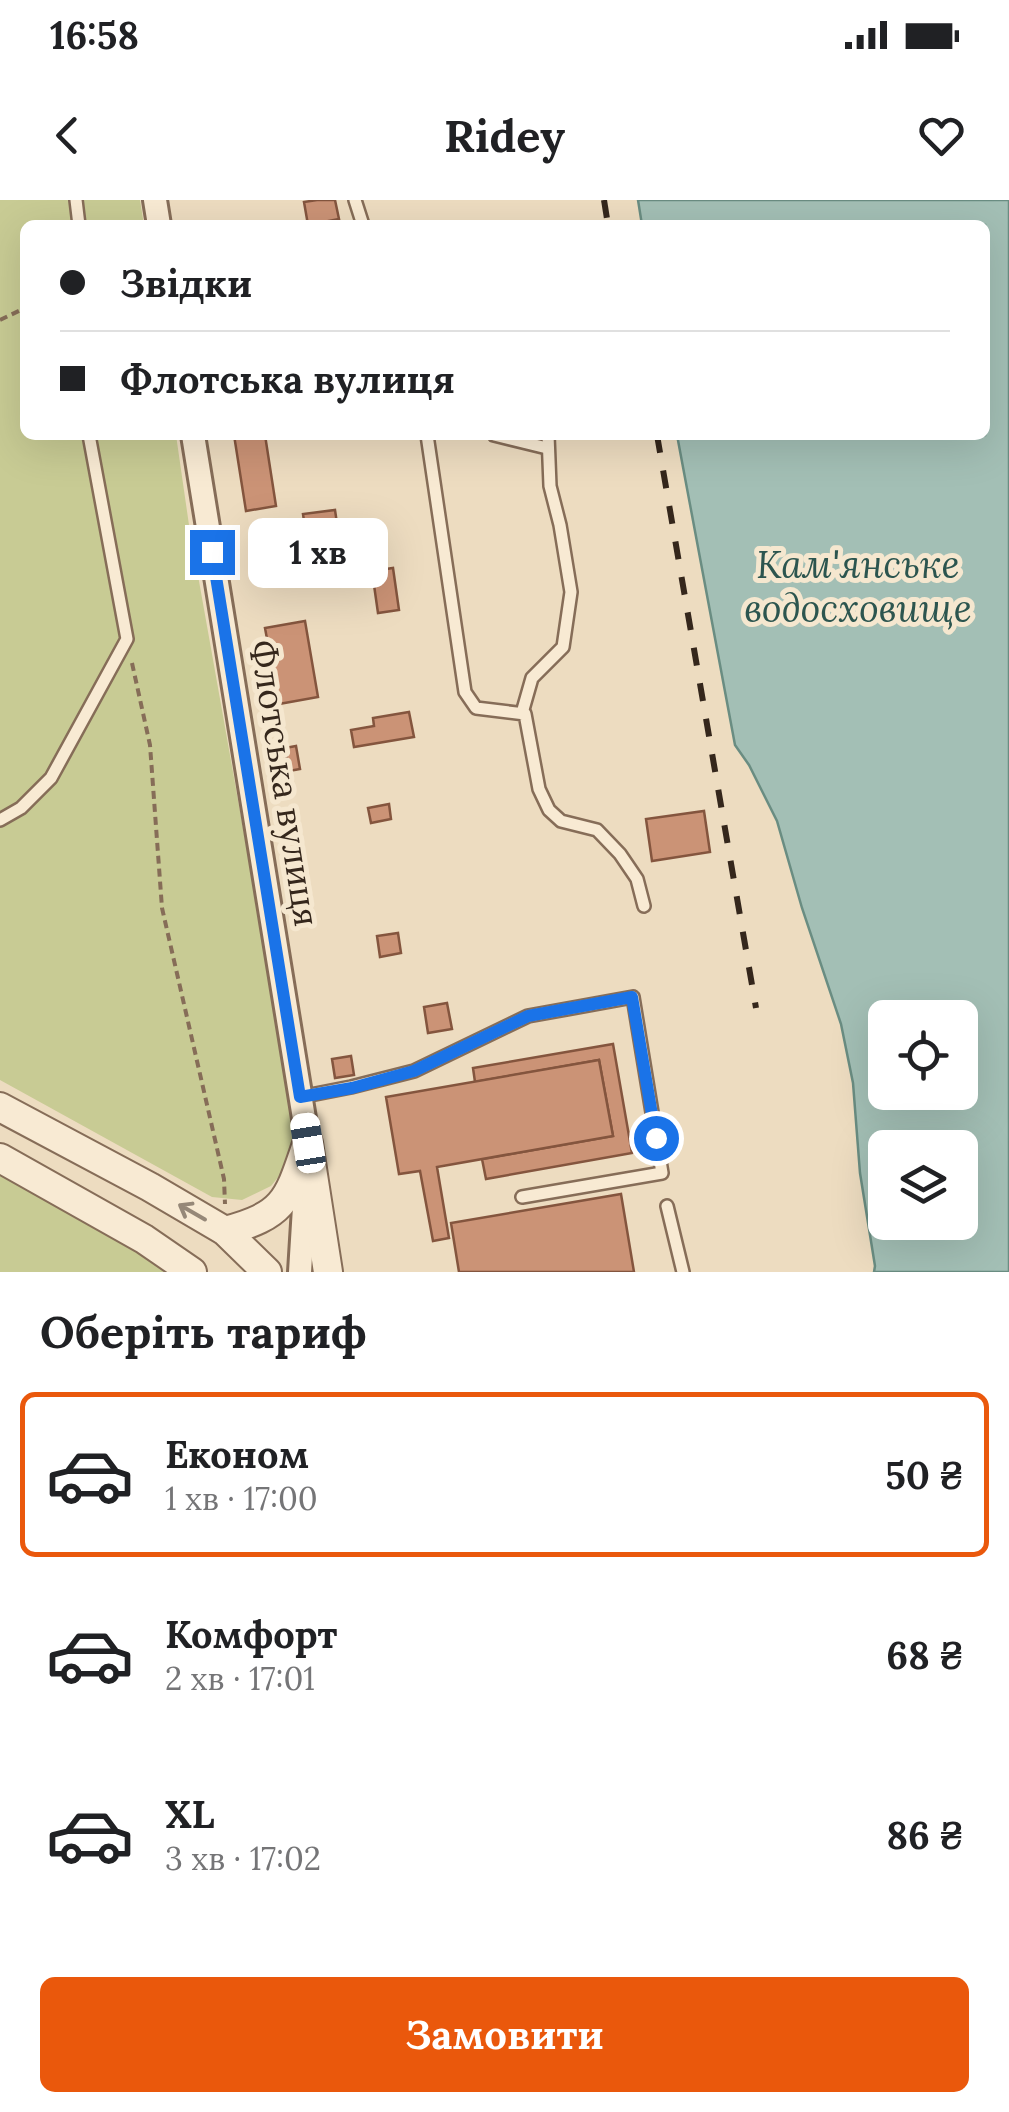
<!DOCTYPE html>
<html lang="uk">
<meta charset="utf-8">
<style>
:root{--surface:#fff;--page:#f6f6f6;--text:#202124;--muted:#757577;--line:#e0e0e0;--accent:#ea580c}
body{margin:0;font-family:Lora,serif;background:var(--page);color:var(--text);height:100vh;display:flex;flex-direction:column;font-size:38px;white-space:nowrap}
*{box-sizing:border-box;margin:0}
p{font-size:32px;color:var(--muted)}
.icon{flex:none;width:55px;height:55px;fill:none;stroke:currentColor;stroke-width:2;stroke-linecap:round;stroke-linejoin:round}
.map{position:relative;height:1072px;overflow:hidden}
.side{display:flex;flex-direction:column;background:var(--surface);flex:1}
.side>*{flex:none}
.hud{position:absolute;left:20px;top:20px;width:970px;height:220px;border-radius:15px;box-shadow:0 10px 40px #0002;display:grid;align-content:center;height:220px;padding:0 40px;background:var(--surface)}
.buttons{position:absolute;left:868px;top:800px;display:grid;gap:20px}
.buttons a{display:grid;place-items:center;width:110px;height:110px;border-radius:15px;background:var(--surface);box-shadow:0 10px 40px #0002;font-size:50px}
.end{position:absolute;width:45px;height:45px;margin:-22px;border:12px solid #1a73e8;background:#fff;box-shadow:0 0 0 5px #fff}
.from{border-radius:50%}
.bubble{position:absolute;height:70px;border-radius:15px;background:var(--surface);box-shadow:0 10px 40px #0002;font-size:32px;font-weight:800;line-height:70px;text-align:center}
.car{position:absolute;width:30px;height:60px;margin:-30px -15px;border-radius:12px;box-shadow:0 0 8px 2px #0007;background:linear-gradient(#fff 24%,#345 0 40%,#fff 0 76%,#345 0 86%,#fff 0)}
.hud b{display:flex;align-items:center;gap:35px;height:95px;font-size:38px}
.hud b+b{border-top:2px solid var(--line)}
.hud i{width:25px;height:25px;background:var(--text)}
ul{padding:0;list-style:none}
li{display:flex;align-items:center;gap:30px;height:165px;margin:0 20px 15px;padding:0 20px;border:5px solid transparent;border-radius:15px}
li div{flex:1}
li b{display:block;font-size:38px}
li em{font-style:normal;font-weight:800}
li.on{border-color:var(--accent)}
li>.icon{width:90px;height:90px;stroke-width:1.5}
h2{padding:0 40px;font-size:45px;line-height:120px}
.primary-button{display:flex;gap:20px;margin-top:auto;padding:20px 40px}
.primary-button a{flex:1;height:115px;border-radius:15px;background:var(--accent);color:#fff;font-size:40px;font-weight:800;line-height:115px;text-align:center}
.status{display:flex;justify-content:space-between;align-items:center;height:70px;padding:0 50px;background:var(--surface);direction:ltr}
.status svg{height:28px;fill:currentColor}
header{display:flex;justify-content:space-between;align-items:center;height:130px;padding:0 40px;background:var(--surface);font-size:45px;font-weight:800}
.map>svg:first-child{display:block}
.green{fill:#c8cb94}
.water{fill:#a3bfb5;stroke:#6a8d82;stroke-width:2.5;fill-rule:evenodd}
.building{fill:#cb9376;stroke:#84553e;stroke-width:2.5}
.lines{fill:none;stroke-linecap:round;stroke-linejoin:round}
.service-casing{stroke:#866d58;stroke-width:16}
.minor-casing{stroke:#866d58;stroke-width:28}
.tertiary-casing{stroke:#866d58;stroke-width:32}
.path{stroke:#866d58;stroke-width:4;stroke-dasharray:8 5;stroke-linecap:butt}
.service{stroke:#f8ead3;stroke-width:11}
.minor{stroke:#f8ead3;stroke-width:22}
.tertiary{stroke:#f8ead3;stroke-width:28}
.rail{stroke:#35271c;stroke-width:6;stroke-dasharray:18 18;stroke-linecap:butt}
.oneway{stroke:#968878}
.route{stroke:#1a73e8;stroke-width:12}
.labels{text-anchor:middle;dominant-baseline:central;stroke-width:10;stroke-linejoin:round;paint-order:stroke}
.street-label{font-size:35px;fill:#35271c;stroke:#f5e7cf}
.water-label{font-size:38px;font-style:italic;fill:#2c554f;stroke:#f5e7cf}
</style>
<div class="status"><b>16:58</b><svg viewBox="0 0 49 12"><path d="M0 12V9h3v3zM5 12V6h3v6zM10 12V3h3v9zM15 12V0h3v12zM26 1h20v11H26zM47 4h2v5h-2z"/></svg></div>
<header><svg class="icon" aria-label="back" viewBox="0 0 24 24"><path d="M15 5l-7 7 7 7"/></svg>Ridey<svg class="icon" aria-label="heart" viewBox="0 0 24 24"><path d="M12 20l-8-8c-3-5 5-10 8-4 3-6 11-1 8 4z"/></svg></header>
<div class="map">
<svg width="1009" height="1072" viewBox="0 0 1009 1072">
<rect width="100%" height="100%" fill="#eddcc0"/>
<g class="green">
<polygon points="0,0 140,0 144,25 25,25 25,235 176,235 189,325 284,858 295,937 288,965 271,986 242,1000 212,997 0,880"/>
<polygon points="0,966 175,1072 0,1072"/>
</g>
<path class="water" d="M638 0H1009V1072H874L875 1066 860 973 853 883 841 824 802 708 777 621 749 565 735 545 677 235H985V25H642ZM885 818H960V892H885ZM885 948H960V1022H885Z"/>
<g class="building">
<polygon points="317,0 335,0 339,19 308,25 304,2"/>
<polygon points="234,235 265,235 276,306 246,311"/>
<polygon points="335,310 344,371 312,376 303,314"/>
<polygon points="393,368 399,410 378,413 372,371"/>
<polygon points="305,421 318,497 279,504 265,428"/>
<polygon points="409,512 414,537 354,547 351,530 374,526 373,518"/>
<polygon points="296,546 300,569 289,571 285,548"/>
<polygon points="389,604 391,619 371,623 368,608"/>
<polygon points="704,611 710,652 652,661 646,619"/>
<polygon points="398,733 401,753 380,757 377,736"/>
<polygon points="447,803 452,829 428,833 424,807"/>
<polygon points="613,844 632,953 486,979 482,959 613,936 599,860 475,882 473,868"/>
<polygon points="351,856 354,875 335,878 332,859"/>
<polygon points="599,860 613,936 437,967 449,1038 433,1041 420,971 399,974 386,897"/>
<polygon points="621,994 634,1072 459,1072 451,1023"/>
</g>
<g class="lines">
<g class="service-casing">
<g id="service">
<polyline points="76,0 79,25"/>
<polyline points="355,0 363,25"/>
<polyline points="427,235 465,492 476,508 525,514 539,589 549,610 561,621 597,630 620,654 637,679 644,706"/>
<polyline points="494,235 547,248"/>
<polyline points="522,513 532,478 563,447 571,392 560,325 550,286 548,235"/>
<polyline points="0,620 21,608 51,578 127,439 89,235"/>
<polyline points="300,897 351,887 414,871 528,816 633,797 662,973 522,997"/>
<polyline points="667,1006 683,1072"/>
</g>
</g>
<g class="minor-casing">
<g id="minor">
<polyline points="155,0 159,25"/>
<polyline points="193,235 308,943 300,1072"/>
</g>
</g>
<g class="tertiary-casing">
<g id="tertiary">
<polyline points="0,907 150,987 225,1031 267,1072"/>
<polyline points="308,943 328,1072"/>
<polyline points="0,958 144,1039 192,1072"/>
<path d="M225 1031C285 1015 288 1000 307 944"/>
</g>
</g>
<g class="path">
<polyline points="0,120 25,108"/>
<polyline points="132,463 150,545 162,708 224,979 225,1004"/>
</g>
<use href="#service" class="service"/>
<use href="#minor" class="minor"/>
<use href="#tertiary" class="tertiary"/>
<g class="rail">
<polyline points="604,0 608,25"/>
<polyline points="657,235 756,808"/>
</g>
</g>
<defs><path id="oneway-shaft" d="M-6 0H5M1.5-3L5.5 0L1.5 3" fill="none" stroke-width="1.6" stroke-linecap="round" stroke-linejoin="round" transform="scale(2.5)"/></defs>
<use class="oneway" href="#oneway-shaft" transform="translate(192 1012) rotate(-150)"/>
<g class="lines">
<polyline class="route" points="212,352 300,897 352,888 414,871 528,816 632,797 656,938"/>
</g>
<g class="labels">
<g class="street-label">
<text transform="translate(285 583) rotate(81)">Флотська вулиця</text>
</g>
<g class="water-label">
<text x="858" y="364">Кам'янське<tspan x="858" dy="44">водосховище</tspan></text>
</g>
</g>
</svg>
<div class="buttons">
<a><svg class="icon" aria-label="locate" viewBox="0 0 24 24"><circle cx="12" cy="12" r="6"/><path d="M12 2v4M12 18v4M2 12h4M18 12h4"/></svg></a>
<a><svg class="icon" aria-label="layers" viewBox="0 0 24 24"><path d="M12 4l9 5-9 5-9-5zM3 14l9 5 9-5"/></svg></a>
</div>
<i class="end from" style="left:656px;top:938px"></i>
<i class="end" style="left:212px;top:352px"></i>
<div class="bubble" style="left:248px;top:318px;width:140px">1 хв</div>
<i class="car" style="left:308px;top:943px;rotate:351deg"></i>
<div class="hud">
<b><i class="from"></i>Звідки</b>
<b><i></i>Флотська вулиця</b>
</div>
</div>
<section class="side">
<h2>Оберіть тариф</h2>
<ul>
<li class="on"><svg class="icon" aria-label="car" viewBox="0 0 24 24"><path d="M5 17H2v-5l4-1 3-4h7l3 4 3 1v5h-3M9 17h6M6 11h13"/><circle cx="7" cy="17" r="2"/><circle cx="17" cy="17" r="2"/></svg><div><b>Економ</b><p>1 хв · 17:00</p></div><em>50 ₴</em></li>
<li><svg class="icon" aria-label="car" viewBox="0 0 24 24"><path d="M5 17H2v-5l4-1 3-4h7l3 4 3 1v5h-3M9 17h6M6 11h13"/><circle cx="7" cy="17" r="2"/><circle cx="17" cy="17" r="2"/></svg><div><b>Комфорт</b><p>2 хв · 17:01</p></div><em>68 ₴</em></li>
<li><svg class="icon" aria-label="car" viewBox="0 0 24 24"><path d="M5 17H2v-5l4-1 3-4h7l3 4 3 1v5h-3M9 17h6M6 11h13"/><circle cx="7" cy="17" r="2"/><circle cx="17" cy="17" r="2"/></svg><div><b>XL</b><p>3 хв · 17:02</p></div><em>86 ₴</em></li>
</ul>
<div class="primary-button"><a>Замовити</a></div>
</section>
